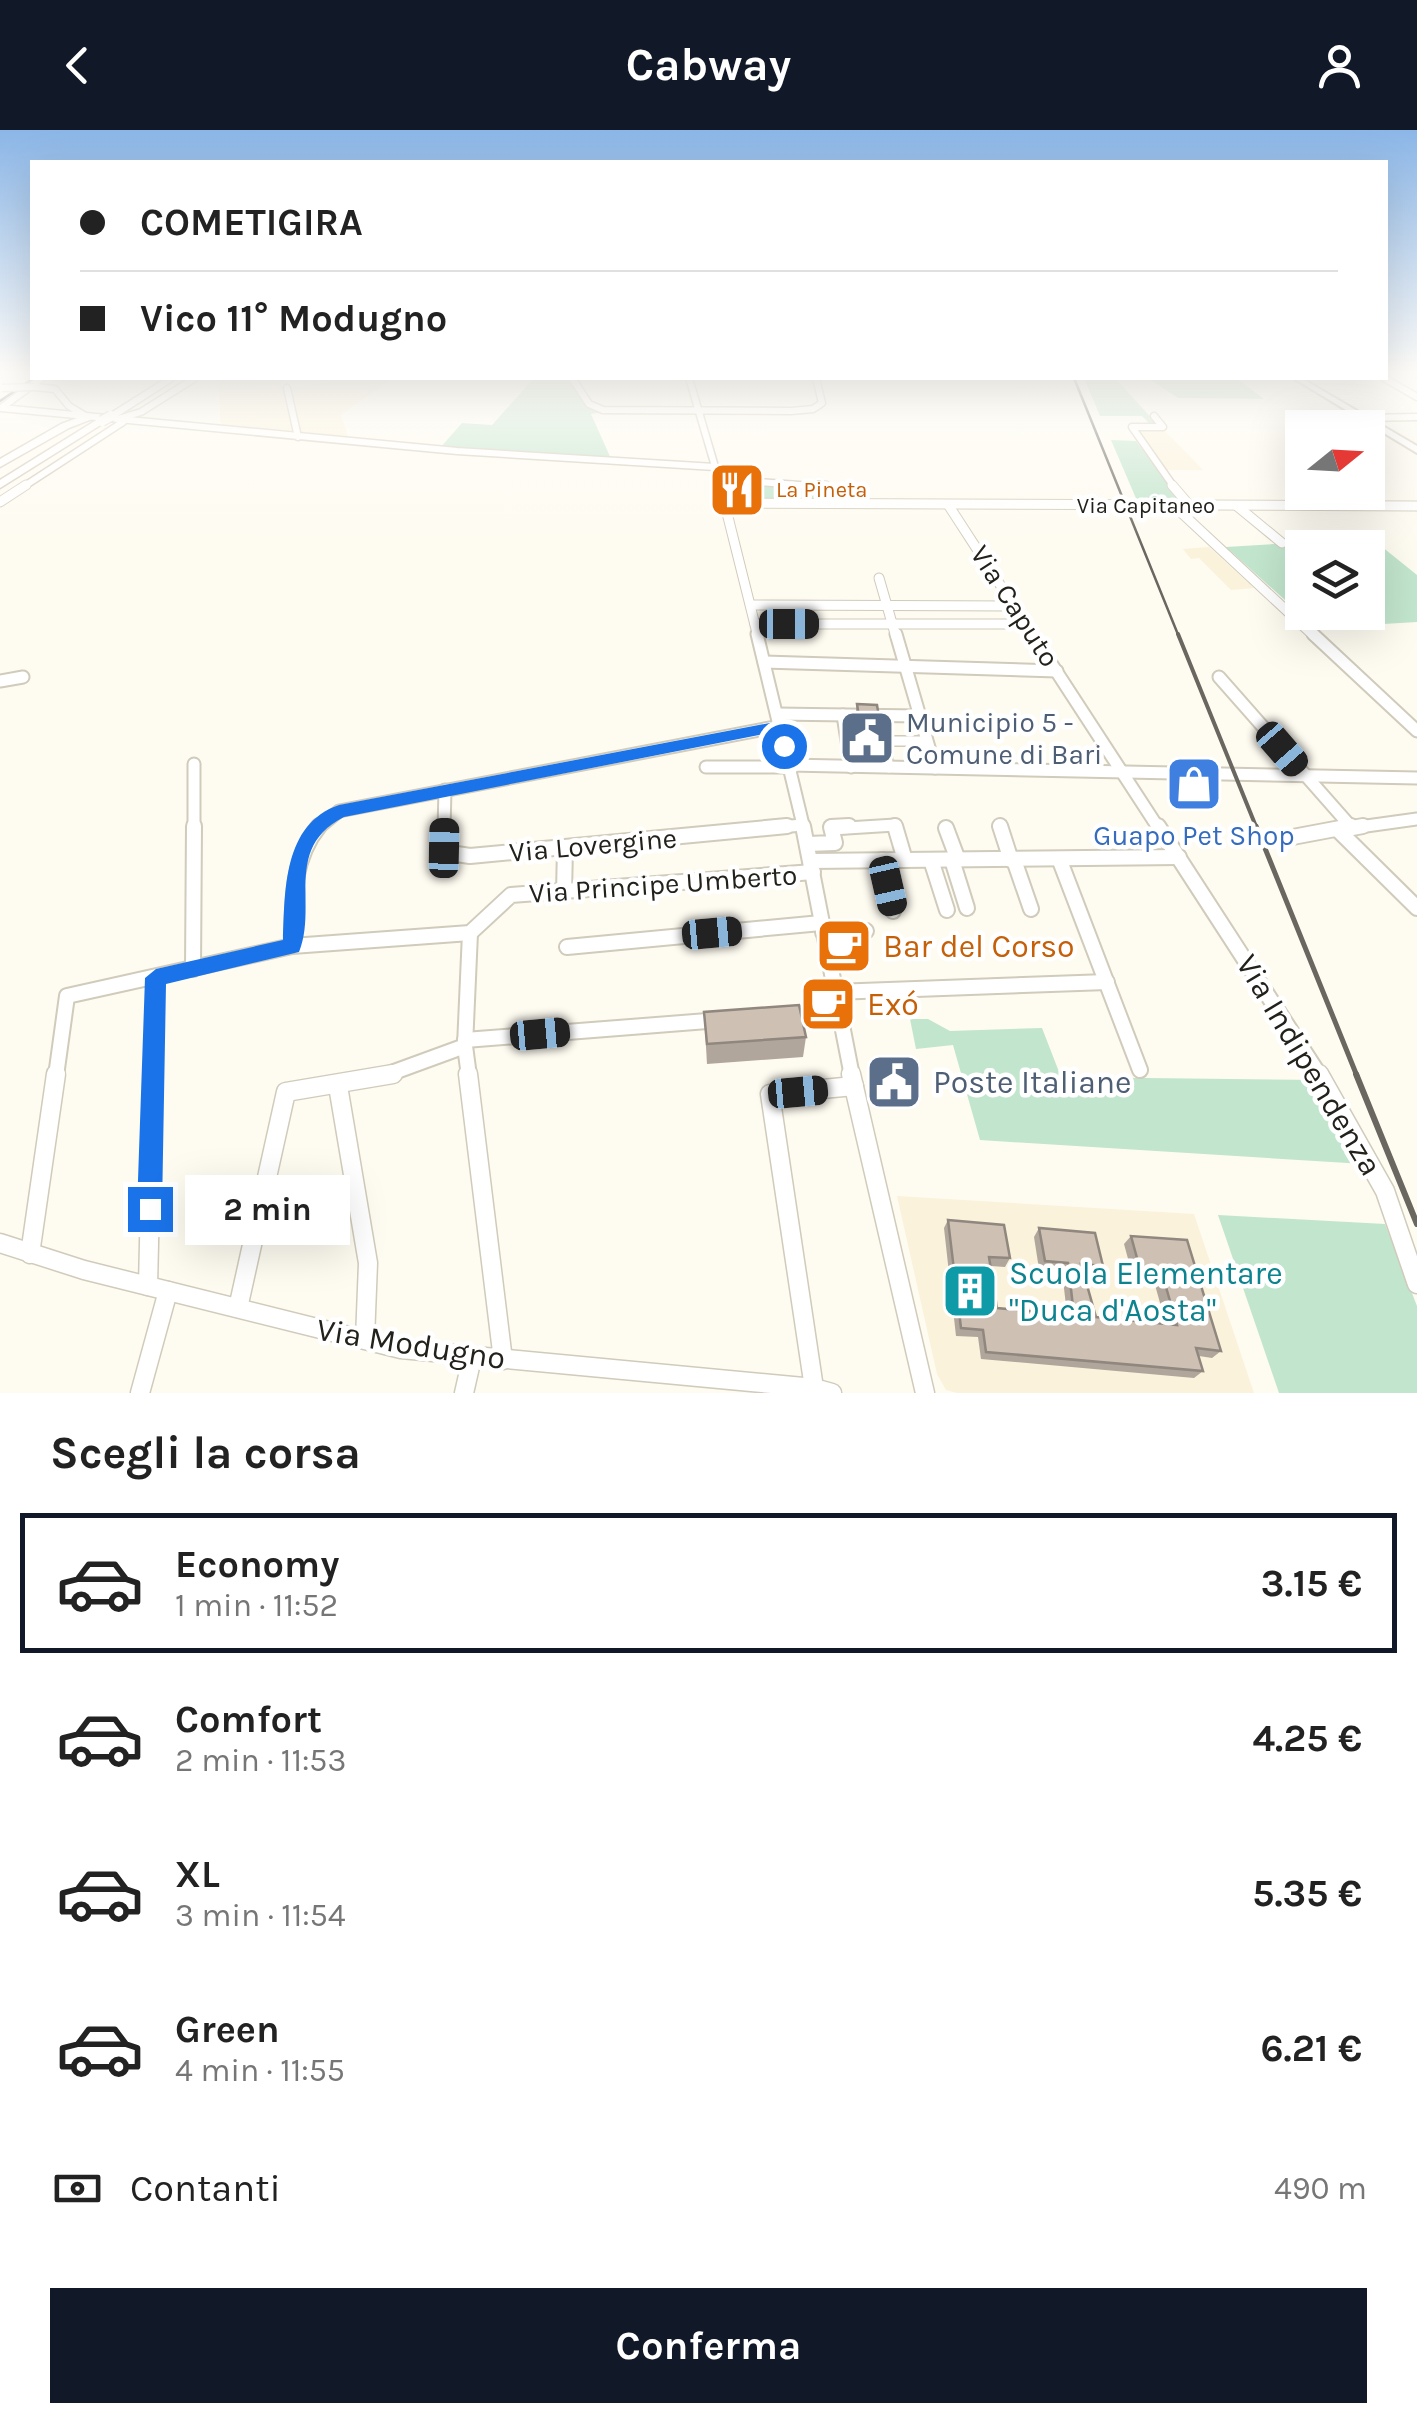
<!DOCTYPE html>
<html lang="it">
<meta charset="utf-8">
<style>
:root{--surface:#fff;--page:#f2f2f2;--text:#222;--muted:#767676;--line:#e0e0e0;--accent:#111827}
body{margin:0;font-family:Karla,sans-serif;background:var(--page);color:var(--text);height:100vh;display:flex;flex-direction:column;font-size:38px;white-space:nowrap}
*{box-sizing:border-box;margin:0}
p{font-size:32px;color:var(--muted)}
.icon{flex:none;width:55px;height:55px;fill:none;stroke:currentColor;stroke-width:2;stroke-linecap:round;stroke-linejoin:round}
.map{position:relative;height:1263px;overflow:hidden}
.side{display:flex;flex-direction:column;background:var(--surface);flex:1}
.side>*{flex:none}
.hud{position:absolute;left:30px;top:30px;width:1358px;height:220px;border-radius:0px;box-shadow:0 10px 40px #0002;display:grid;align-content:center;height:220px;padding:0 50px;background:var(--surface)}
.needle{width:65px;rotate:72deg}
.controls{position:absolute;left:1285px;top:280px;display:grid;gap:20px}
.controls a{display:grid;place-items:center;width:100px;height:100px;border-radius:0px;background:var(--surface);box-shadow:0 10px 40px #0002;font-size:50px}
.end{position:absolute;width:45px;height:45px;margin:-22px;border:12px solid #1a73e8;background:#fff;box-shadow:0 0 0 5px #fff}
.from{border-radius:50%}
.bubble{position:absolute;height:70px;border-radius:0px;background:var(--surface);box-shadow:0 10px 40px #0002;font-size:32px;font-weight:700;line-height:70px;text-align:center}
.car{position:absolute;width:30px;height:60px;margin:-30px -15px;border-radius:12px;box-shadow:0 0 8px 2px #0007;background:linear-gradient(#222 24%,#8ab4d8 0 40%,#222 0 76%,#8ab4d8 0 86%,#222 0)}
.hud b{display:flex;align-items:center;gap:35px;height:95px;font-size:38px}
.hud b+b{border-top:2px solid var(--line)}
.hud i{width:25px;height:25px;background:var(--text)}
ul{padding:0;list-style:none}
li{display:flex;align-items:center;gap:30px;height:140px;margin:0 20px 15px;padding:0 30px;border:5px solid transparent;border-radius:0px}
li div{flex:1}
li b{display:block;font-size:38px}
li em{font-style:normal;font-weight:700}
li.on{border-color:var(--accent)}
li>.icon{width:90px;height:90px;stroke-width:1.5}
h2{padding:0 50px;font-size:45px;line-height:120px}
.pay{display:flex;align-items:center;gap:25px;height:110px;padding:0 50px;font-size:38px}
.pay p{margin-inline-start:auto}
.primary-button{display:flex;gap:20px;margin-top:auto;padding:20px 50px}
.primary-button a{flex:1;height:115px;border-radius:0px;background:var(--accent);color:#fff;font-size:40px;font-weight:700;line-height:115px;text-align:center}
header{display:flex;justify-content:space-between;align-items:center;height:130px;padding:0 50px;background:var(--accent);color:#fff;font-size:45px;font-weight:700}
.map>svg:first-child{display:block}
.built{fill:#faf2da}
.green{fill:#c2e5cd;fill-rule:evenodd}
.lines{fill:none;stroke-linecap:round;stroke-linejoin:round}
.pedestrian-casing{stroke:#d0cbbb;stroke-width:12}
.minor-far4-casing{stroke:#d0cbbb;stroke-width:9}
.minor-far3-casing{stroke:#d0cbbb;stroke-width:11}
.minor-far2-casing{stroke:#d0cbbb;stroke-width:15}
.minor-far1-casing{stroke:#d0cbbb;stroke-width:18}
.minor-casing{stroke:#d0cbbb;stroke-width:21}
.tertiary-casing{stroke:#d0cbbb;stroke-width:4}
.trunk-casing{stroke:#d0cbbb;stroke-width:3}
.pedestrian{stroke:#fff;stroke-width:9}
.minor-far4{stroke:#fff;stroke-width:6}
.minor-far3{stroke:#fff;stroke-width:9}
.minor-far2{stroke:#fff;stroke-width:11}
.minor-far1{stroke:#fff;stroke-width:14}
.minor{stroke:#fff;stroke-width:18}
.tertiary{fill:#fff;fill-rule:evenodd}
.trunk{fill:#fff;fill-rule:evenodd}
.rail-far3{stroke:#696760;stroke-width:2.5}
.rail-far2{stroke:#696760;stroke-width:4}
.rail-far1{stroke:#696760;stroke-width:5}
.rail{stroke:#696760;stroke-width:6}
.minor-bridge-casing{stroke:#d0cbbb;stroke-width:9;stroke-linecap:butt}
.trunk-bridge-casing{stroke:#d0cbbb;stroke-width:12;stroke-linecap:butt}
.minor-bridge{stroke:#fff;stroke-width:6}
.trunk-bridge{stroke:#fff;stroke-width:10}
.wall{fill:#b1a69b}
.building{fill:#cec1b4;stroke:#90877e;stroke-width:2.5}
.route{fill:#1a73e8}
.labels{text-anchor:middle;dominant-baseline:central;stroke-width:9;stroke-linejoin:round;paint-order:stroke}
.far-food-label{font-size:22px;fill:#c56008;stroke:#fff;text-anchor:start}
.far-street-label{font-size:22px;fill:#23211b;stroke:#fff}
.street-label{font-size:28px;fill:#23211b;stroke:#fff}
.service-label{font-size:28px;fill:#4e5e75;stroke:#fff;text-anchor:start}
.shop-label{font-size:28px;fill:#366cbe;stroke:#fff}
.near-food-label{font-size:32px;fill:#c56008;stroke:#fff;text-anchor:start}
.near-street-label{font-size:32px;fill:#23211b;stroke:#fff}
.near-service-label{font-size:32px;fill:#4e5e75;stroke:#fff;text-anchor:start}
.near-culture-label{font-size:32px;fill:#0d838f;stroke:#fff;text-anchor:start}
</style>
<header><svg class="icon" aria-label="back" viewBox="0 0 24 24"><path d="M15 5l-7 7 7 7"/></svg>Cabway<svg class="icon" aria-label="person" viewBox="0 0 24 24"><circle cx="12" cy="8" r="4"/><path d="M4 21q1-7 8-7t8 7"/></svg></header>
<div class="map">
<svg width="1417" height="1263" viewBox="0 0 1417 1263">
<rect width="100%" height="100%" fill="#fefbf1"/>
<g class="built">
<polygon points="280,248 294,305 221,299 218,249"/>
<polygon points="329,248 393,248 341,285 349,309 300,305 290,258 330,252"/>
<polygon points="1162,298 1203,340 1164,340 1138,300"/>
<polygon points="1209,417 1220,427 1254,458 1231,460 1199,428 1191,429 1183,419"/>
<polygon points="897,1066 1194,1084 1254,1263 957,1263 946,1260 937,1244"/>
</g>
<g class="green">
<polygon points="534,248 568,248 586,275 604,282 591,284 612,331 440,318 462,293 492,295"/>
<polygon points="1084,248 1115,248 1157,294 1151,295 1142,286 1100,286"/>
<polygon points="1148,248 1236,248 1264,269 1178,268"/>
<polygon points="1111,310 1136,311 1179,368 1174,373 1138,373"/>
<polygon points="730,355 819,359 822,370 734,370"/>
<path d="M1371 408 1417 445V492L1316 498 1226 417ZM1302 418H1368V482H1302Z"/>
<polygon points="910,889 928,889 950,901 1042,898 1061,947 1317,950 1364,1034 980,1010 953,915 916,919"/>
<polygon points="1218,1085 1385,1094 1417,1176 1417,1263 1279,1263"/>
</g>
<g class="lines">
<g class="pedestrian-casing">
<g id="pedestrian">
<polyline points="880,586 889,638"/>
<polyline points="884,611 927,611"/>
</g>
</g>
<g class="minor-far4-casing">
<g id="minor-far4">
<polyline points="42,248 1,278 457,321 715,337"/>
<polyline points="572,248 589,274 603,280 791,281 813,279 822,273 816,248"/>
<polyline points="689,248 721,357"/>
<polyline points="1384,248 1417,267"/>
<polyline points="34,257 55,259 69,276 84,285"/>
<polyline points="287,258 298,307"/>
<polyline points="1154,286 1163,297 1132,297 1174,357"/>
<polyline points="121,288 141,282 195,248"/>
<polyline points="1364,288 1417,287"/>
<polyline points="719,349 826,357"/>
<polyline points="23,357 123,292"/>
</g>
</g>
<g class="minor-far3-casing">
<g id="minor-far3">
<polyline points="720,355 758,507"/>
<polyline points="808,355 826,356 828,364 847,368"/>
<polyline points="1172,355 1190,376"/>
<polyline points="0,372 26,355"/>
<polyline points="725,373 1417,376"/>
<polyline points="1173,375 1315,507"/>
<polyline points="949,376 1034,507"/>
<polyline points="1237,376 1282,413"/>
<polyline points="879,448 896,507"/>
<polyline points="751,475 1015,476"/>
<polyline points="755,494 1026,494"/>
</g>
</g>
<g class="minor-far2-casing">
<g id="minor-far2">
<polyline points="757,504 804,699"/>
<polyline points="896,504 935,638"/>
<polyline points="1032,504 1159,699"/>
<polyline points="1313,504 1417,601"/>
<polyline points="764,532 1057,541"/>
<polyline points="1219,547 1352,698 1346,699"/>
<polyline points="0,551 23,547"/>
<polyline points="777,584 919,586"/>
<polyline points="843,585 851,637"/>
<polyline points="789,635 1417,648"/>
<polyline points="706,637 789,637"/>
<polyline points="1352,698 1417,689"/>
<polyline points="194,699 194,634"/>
<polyline points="317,699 339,681 780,596"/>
<polyline points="444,699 445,660"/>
<polyline points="760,699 802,695"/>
<polyline points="831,699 895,695 896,699"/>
</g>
</g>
<g class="minor-far1-casing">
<g id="minor-far1">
<polyline points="444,696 444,717 450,723 470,726 787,696"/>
<polyline points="803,696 852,946"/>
<polyline points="895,696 905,730"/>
<polyline points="1000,696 1011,730"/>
<polyline points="1158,696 1320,946"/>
<polyline points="946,698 958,730"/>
<polyline points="1352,698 1363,696"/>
<polyline points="1338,700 1417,778"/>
<polyline points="1282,709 1351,696"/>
<polyline points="807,714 835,713 831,697 849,696"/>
<polyline points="882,730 893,781"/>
<polyline points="931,730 947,780"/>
<polyline points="952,730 967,778"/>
<polyline points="1014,730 1031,779"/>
<polyline points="811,731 1179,727"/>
<polyline points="1060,731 1140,940"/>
<polyline points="564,763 565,718"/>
<polyline points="823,802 866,801"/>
<path d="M292 816C293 775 291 730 319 696"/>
<polyline points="567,817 821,793"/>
<polyline points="193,839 194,696"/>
<polyline points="834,862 1107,852"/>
<polyline points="788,885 838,881"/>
<polyline points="465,910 720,890"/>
<polyline points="56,946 67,866 292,816 470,803 511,765 813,742"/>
<polyline points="153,946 155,848"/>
<polyline points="383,946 465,916"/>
<polyline points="469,946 465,916 470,803"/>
</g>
</g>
<g class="minor-casing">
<g id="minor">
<polyline points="468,944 503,1230"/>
<polyline points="851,944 925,1263"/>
<polyline points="1319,944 1385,1061 1417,1154"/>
<polyline points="338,956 368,1133 365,1209"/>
<polyline points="0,1113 84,1140 401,1219 814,1258 832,1263"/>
<polyline points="30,1124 56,944"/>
<polyline points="148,1156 153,944"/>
<polyline points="238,1178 286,962 393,944"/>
<polyline points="814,1258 770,964 854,956"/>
<polyline points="140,1263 168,1161"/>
<polyline points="464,1263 472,1228"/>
</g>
</g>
<g class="tertiary-casing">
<polygon id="tertiary" points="1293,248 1301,248 1417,316 1417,323"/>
</g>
<g class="trunk-casing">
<g id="trunk">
<polygon points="166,248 177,248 115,288 106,286"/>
<polygon points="88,284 92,285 92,289 69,298 0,337 0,329 61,294"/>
<polygon points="98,289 107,291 0,358 0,350"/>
</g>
</g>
<use href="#pedestrian" class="pedestrian"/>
<use href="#minor-far4" class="minor-far4"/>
<use href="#minor-far3" class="minor-far3"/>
<use href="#minor-far2" class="minor-far2"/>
<use href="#minor-far1" class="minor-far1"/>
<use href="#minor" class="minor"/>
<use href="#tertiary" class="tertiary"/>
<use href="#trunk" class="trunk"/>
<g class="rail-far3">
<polyline points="1074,248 1179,507"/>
<polyline points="0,271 34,248"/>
</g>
<polyline class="rail-far2" points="1178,504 1257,699"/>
<polyline class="rail-far1" points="1256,696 1357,946"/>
<polyline class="rail" points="1356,944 1417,1094"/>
<g class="minor-bridge-casing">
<polyline id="minor-bridge" points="2,258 34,257"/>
</g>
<g class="trunk-bridge-casing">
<polyline id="trunk-bridge" points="102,291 111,286"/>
</g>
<use href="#minor-bridge" class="minor-bridge"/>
<use href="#trunk-bridge" class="trunk-bridge"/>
</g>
<g class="wall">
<polygon points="857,574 882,606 879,627 859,626 854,594"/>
<polygon points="704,882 806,907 803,927 707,934"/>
<polygon points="948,1090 1010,1128 1005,1137 991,1136 997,1178 1067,1184 1062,1141 1039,1139 1034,1107 1039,1098 1103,1136 1096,1144 1083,1143 1096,1187 1166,1194 1153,1148 1133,1147 1124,1114 1131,1106 1187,1110 1221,1221 1212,1228 1199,1226 1203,1241 1194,1248 981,1229 978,1207 956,1206 944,1098"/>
</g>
<g class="building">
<polygon points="857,574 877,575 882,606 862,606"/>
<polygon points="799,875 806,907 707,914 704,882"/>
<polygon points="948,1090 1004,1095 1010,1128 989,1127 997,1178 1074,1185 1068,1133 1045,1131 1039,1098 1095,1103 1103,1136 1081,1134 1096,1187 1177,1195 1161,1140 1140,1139 1131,1106 1187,1110 1221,1221 1196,1218 1203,1241 986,1222 983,1200 961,1198"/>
</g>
<linearGradient id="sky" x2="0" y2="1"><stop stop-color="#8bb6e7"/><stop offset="0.58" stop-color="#fffdf9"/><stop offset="1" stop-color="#fffdf9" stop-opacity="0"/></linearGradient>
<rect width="1417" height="417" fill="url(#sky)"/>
<path class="route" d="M780 591 788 596 792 616 784 621 777 616 774 602 344 687C283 718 318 775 299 822L166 854 162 1079 158 1088 150 1092 141 1088 137 1079 145 848 156 839 283 810C285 761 283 694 339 675Z"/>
<defs>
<g id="restaurant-square" transform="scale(2.875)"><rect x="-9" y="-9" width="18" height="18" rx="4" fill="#e8710a" stroke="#fff"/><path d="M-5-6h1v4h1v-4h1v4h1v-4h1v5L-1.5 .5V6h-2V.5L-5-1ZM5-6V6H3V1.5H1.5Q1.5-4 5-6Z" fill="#fff"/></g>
<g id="civic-square" transform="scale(2.875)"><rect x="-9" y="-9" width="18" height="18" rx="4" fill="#5c6f8a" stroke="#fff"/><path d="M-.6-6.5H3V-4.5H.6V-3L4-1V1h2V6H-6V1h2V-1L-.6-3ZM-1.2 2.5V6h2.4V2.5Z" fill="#fff"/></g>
<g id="shop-square" transform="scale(2.875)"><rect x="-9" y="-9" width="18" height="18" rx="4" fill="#3f7fe0" stroke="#fff"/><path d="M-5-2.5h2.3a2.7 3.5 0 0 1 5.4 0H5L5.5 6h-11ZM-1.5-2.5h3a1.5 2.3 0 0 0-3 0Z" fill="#fff"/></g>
<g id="cafe-square" transform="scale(2.875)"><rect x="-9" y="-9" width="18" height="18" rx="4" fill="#e8710a" stroke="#fff"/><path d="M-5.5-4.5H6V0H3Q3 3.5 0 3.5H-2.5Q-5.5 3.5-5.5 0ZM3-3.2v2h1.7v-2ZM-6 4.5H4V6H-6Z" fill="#fff"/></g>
<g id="building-square" transform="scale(2.875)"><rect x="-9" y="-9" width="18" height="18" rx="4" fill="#0f9aa8" stroke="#fff"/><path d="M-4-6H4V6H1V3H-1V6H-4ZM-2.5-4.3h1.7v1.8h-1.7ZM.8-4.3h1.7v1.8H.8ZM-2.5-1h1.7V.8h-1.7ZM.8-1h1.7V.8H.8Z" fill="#fff"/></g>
</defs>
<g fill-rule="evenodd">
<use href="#restaurant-square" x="737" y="360"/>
<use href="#civic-square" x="867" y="608"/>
<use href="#shop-square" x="1194" y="654"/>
<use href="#cafe-square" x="844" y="816"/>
<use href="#cafe-square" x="828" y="874"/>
<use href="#civic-square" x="894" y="952"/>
<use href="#building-square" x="970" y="1161"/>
</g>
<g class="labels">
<g class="far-food-label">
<text x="776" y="360">La Pineta</text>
</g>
<g class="far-street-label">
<text x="1146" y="376">Via Capitaneo</text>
</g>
<g class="street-label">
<text transform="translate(1015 476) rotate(57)">Via Caputo</text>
<text transform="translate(593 715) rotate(-5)">Via Lovergine</text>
<text transform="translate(663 754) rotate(-4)">Via Principe Umberto</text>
</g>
<g class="service-label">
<text x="906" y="592">Municipio 5 -<tspan x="906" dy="32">Comune di Bari</tspan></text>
</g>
<g class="shop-label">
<text x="1194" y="705">Guapo Pet Shop</text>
</g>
<g class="near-food-label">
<text x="883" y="816">Bar del Corso</text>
<text x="867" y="874">Exó</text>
</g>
<g class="near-street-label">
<text transform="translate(1309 935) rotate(59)">Via Indipendenza</text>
<text transform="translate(411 1214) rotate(9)">Via Modugno</text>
</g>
<g class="near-service-label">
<text x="933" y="952">Poste Italiane</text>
</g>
<g class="near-culture-label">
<text x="1009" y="1143">Scuola Elementare<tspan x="1009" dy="37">"Duca d'Aosta"</tspan></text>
</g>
</g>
</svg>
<div class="controls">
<a><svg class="needle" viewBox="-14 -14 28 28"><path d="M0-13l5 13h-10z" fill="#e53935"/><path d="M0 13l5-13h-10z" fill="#767676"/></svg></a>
<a><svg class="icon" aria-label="layers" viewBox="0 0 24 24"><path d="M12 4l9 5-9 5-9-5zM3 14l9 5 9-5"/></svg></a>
</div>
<i class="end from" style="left:784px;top:616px"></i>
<i class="end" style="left:150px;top:1079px"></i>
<div class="bubble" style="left:185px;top:1045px;width:165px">2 min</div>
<i class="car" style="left:789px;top:494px;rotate:90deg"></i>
<i class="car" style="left:1282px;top:619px;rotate:139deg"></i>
<i class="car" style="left:444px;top:718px;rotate:1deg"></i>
<i class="car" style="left:888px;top:756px;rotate:167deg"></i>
<i class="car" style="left:712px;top:803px;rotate:85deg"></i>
<i class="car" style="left:540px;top:904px;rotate:85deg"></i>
<i class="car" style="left:798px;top:962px;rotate:85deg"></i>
<div class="hud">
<b><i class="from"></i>COMETIGIRA</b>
<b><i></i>Vico 11° Modugno</b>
</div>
</div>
<section class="side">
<h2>Scegli la corsa</h2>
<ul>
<li class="on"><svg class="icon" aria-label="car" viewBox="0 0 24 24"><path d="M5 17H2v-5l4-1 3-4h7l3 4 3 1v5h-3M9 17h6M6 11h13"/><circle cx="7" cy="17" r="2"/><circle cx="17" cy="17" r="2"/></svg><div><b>Economy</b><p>1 min · 11:52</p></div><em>3.15 €</em></li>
<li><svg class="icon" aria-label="car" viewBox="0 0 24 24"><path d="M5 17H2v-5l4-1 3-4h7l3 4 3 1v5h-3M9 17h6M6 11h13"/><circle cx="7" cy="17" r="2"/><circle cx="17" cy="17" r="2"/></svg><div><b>Comfort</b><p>2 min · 11:53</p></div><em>4.25 €</em></li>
<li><svg class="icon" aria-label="car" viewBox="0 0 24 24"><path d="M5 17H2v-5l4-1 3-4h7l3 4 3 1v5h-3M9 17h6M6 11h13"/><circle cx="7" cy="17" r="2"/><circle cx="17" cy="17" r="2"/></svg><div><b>XL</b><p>3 min · 11:54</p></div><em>5.35 €</em></li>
<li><svg class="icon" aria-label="car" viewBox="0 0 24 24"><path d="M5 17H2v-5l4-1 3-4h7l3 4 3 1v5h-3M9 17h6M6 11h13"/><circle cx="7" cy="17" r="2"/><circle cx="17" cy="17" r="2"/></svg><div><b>Green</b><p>4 min · 11:55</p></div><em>6.21 €</em></li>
</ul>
<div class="pay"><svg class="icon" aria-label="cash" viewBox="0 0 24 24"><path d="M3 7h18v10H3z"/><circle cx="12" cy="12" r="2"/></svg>Contanti<p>490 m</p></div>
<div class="primary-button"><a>Conferma</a></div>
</section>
